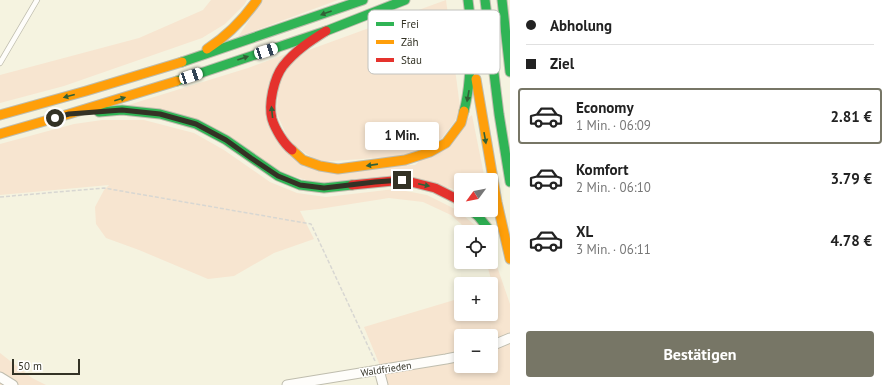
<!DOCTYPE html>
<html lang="de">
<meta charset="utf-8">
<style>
:root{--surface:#fff;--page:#f6f6f6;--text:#222;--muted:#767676;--line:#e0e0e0;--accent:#777666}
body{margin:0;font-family:"PT Sans",sans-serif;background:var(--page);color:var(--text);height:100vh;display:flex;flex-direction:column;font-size:15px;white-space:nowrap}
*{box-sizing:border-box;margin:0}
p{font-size:13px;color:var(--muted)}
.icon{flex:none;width:22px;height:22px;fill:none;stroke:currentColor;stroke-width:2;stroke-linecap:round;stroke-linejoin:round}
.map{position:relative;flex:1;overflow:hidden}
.drawer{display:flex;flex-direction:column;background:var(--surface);width:380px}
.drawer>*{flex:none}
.banner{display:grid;align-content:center;height:88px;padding:0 16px;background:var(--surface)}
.needle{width:26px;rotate:238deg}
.buttons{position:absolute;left:454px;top:173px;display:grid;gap:8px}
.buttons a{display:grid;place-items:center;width:44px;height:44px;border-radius:4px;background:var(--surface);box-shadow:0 2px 6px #0003;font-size:20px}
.scale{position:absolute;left:12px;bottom:10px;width:68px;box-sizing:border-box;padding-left:4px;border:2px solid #333225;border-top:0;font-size:11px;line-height:14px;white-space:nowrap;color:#333225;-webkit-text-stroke:3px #fff;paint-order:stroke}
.end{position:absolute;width:18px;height:18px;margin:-9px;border:5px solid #333225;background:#fff;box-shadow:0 0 0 2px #fff}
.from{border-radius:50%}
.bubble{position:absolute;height:28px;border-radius:4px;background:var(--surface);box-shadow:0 2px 6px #0003;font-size:13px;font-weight:700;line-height:28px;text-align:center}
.car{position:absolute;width:12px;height:24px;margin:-12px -6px;border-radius:5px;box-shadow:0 0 3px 1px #0007;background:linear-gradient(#fff 24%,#345 0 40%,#fff 0 76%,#345 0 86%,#fff 0)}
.banner b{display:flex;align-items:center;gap:14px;height:38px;font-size:15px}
.banner b+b{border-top:1px solid var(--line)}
.banner i{width:10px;height:10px;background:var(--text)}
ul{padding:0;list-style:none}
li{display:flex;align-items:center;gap:12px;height:56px;margin:0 8px 6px;padding:0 8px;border:2px solid transparent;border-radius:4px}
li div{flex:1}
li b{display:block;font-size:15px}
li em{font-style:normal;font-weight:700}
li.selected{border-color:var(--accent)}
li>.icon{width:36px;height:36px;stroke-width:1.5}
.cta{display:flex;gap:8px;margin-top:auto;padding:8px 16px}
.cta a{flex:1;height:46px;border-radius:4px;background:var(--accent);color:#fff;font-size:16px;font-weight:700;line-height:46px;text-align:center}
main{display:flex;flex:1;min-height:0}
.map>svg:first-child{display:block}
.green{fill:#f7e5d0;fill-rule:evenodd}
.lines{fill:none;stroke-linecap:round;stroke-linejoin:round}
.lane-casing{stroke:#bfbdae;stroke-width:6}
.street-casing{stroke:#bfbdae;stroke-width:11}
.fast-casing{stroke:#bfbdae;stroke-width:11}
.slow-casing{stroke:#bfbdae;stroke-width:11}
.jam-casing{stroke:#bfbdae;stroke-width:11}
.path{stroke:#d8d7d2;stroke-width:1.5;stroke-dasharray:4 2;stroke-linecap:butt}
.lane{stroke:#fefdfa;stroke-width:4.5}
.street{stroke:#fefdfa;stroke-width:9}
.fast{stroke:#30b455;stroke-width:9}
.slow{stroke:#ff9f0a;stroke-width:9}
.jam{stroke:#e5322d;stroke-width:9}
.oneway{fill:#326036}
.route{stroke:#333225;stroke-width:5}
.labels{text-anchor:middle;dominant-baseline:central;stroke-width:3;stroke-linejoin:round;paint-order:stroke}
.street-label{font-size:10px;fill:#333225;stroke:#fff}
.key{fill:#fff;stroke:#c2c2be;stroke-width:1}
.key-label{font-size:11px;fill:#333225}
</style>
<main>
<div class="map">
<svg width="510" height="385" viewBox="0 0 510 385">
<rect width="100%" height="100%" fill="#f5f3e0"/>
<g class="green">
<polygon points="211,0 247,0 244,5 225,24 202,38 64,86 0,103 0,75 139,38 203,10"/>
<polygon points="262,0 338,0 238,37"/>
<polygon points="446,0 460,107 455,121 441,139 404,156 319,162 290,143 277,114 278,86 288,67 306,51"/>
<polygon points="286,54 265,100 304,167 415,165 472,115 485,180 461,180 461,195 451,188 317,183 282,173 247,148 125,106 248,68"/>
<polygon points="102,120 144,120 194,133 224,150 270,182 297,193 326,197 395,189 427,195 457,210 477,227 480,232 470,232 451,215 423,202 389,198 319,209 300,211 314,239 274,253 234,276 208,279 139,250 106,238 96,224 95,207 104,190 109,185 0,195 0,144 74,124"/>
<path d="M491 249 510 304V385H388L364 327 461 298V314H491V289L494 288 486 262H491ZM461 336H491V366H461Z"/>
<polygon points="0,353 32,378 46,385 0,385"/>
</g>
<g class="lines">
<g class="lane-casing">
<polyline id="lane" points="0,63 37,0"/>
</g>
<g class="street-casing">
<g id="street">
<polyline points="491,346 510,338"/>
<polyline points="379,370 383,385"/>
<polyline points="0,377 13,385"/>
<polyline points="287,385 446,359 461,356"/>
</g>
</g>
<g class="fast-casing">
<g id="fast">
<polyline points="468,0 473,40"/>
<polyline points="485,0 499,114 510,182"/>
<polyline points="502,0 510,72"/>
<polyline points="182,62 363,0"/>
<polyline points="177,81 326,31 405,0"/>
<path d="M464 111C471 84 470 57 471 30"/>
<polyline points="99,112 122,110 160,114 196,124 226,140 278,176 300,185 324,188 352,185"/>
<polyline points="471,210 478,216 491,232"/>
</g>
</g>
<g class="slow-casing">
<g id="slow">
<path d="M207 49C227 36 243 20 257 0"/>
<polyline points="476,79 497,202 510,259"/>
<polyline points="0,115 86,91 182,62"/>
<polyline points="0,134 69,114 177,81"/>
<polyline points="292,150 303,160 320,166 338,169 405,160 430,152 446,143 461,123 464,111"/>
</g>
</g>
<g class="jam-casing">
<g id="jam">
<path d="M292 150C284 144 275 129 272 119 268 104 274 78 283 66 295 51 310 41 326 31"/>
<polyline points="352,185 403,180 435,188 461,201"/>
</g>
</g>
<polyline class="path" points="0,197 104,188 311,224 375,361"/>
<use href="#lane" class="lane"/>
<use href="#street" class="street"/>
<use href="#fast" class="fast"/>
<use href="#slow" class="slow"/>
<use href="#jam" class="jam"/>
</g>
<defs><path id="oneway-solid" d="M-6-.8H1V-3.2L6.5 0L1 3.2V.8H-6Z"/></defs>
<g class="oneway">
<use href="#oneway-solid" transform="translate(326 13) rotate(160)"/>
<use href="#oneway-solid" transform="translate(243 58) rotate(-19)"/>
<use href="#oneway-solid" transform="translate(69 96) rotate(165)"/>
<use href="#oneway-solid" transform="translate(468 96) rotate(100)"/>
<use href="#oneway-solid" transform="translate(120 99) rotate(-17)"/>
<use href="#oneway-solid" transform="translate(272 112) rotate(-96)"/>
<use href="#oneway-solid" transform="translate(485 138) rotate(80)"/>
<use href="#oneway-solid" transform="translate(372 165) rotate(172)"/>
<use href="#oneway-solid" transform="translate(424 185) rotate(12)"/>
</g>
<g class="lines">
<polyline class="route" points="55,118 69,114 122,110 160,114 196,124 226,140 251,158 278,176 300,185 324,188 375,182 402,180"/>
</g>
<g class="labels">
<g class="street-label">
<text transform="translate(386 369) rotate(-9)">Waldfrieden</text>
</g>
</g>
<rect x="368" y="10" width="132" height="64" rx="6" class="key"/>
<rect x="376" y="22" width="18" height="4" fill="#30b455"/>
<rect x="376" y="40" width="18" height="4" fill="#ff9f0a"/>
<rect x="376" y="58" width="18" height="4" fill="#e5322d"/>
<g class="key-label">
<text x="401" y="28">Frei</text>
<text x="401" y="46">Zäh</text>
<text x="401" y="64">Stau</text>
</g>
</svg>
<div class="buttons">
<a><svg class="needle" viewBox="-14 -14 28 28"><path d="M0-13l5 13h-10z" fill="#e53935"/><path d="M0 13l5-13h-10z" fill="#767676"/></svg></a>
<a><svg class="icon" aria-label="locate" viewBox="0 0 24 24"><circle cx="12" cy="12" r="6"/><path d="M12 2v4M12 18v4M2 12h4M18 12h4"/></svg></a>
<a>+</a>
<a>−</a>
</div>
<div class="scale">50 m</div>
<i class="end from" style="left:55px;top:118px"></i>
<i class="end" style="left:402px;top:180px"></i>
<div class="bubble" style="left:365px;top:122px;width:74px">1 Min.</div>
<i class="car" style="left:266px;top:51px;rotate:72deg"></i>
<i class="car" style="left:191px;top:76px;rotate:72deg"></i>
</div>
<section class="drawer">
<div class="banner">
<b><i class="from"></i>Abholung</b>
<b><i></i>Ziel</b>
</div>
<ul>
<li class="selected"><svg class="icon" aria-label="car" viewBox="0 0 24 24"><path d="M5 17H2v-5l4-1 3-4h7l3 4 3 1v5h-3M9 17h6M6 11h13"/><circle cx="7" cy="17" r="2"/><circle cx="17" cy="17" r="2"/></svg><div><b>Economy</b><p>1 Min. · 06:09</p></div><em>2.81 €</em></li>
<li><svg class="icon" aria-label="car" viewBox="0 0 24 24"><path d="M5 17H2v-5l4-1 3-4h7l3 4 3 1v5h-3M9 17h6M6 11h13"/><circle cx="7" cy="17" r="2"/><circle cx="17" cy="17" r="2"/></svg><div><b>Komfort</b><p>2 Min. · 06:10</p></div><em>3.79 €</em></li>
<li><svg class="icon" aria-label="car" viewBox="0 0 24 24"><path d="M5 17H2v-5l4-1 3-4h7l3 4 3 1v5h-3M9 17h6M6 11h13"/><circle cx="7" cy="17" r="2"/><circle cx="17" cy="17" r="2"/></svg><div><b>XL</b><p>3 Min. · 06:11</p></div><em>4.78 €</em></li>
</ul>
<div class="cta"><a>Bestätigen</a></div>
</section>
</main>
